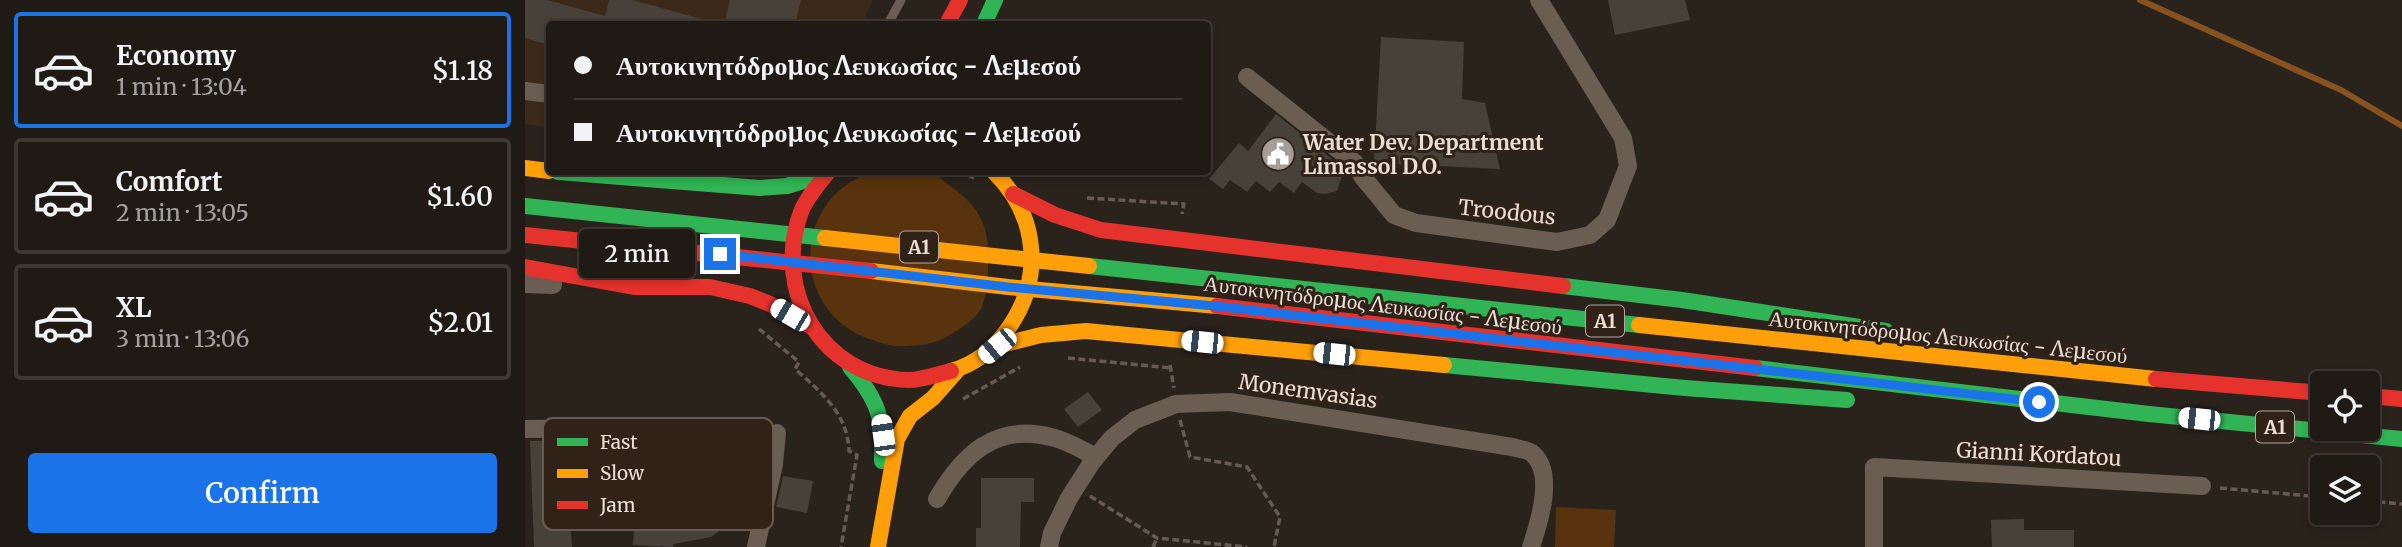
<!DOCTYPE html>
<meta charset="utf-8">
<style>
:root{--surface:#201a15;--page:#28231e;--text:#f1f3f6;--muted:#a2a1a0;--line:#3d3834;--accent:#1a73e8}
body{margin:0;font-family:Merriweather,serif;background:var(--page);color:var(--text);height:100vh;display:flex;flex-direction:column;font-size:26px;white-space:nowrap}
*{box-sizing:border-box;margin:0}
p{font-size:23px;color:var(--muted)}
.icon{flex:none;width:38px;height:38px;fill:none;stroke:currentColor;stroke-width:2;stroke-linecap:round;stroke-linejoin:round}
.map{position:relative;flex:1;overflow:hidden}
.sheet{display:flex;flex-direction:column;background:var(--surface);width:525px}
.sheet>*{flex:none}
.hud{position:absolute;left:21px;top:21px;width:665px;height:154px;border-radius:7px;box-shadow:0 4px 10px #0003,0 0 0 2px var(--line);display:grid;align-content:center;height:154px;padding:0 28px;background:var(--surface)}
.fabs{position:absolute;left:1785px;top:371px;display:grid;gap:14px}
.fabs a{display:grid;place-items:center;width:70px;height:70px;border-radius:7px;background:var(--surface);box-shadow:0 4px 10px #0003,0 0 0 2px var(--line);font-size:35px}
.end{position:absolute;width:32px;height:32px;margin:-16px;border:9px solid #1a73e8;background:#fff;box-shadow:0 0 0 4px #fff}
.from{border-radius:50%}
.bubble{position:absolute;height:49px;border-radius:7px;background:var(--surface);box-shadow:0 4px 10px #0003,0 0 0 2px var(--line);font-size:23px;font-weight:600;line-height:49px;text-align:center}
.car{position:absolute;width:21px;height:42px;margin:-21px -10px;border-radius:9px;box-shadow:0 0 5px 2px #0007;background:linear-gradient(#fff 24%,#345 0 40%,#fff 0 76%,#345 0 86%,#fff 0)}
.hud b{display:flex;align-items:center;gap:24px;height:66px;font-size:26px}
.hud b+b{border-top:2px solid var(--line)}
.hud i{width:18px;height:18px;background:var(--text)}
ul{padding:12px 0 0;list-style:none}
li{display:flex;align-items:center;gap:21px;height:116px;margin:0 14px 10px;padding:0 14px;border:4px solid var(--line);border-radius:7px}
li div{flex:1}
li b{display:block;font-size:26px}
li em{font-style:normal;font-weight:600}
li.on{border-color:var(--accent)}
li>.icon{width:63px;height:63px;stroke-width:1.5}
.cta{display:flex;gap:14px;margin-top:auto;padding:14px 28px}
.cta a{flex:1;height:80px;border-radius:7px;background:var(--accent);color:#fff;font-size:28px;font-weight:600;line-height:80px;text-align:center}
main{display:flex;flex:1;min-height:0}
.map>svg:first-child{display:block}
.built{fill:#3b2919}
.green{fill:#58330d}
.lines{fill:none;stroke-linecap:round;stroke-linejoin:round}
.stream{stroke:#875220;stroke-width:6}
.building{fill:#47413a}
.path{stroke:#655b52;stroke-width:3.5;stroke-dasharray:7 3.5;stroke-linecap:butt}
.lane{stroke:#6a5d52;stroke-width:9}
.street{stroke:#6a5d52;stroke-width:18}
.fast{stroke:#30b455;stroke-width:16}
.slow{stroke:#ff9f0a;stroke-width:16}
.jam{stroke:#e5322d;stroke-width:16}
.route{stroke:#1a73e8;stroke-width:9}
.labels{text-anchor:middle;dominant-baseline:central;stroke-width:6;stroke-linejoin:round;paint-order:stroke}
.shield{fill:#302216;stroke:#b2a69d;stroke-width:2}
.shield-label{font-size:19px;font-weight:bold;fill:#e9dfd7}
.poi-label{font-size:21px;font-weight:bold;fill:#e9dfd7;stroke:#302216;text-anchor:start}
.street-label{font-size:21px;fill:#e9dfd7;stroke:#302216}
.key{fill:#302216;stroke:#685b50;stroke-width:2}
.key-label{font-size:19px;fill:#e9dfd7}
</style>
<main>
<section class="sheet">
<ul>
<li class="on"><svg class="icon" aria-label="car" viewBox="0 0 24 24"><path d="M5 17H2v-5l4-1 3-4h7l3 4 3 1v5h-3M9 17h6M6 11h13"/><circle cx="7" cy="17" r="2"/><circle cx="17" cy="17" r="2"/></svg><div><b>Economy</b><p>1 min · 13:04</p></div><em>$1.18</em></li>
<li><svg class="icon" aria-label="car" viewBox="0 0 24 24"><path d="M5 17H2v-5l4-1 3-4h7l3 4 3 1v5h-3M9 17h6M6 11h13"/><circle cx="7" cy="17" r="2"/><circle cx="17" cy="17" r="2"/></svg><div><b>Comfort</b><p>2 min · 13:05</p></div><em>$1.60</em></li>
<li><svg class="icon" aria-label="car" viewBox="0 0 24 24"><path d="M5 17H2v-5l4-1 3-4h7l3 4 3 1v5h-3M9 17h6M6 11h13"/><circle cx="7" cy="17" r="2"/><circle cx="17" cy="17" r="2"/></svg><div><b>XL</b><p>3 min · 13:06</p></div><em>$2.01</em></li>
</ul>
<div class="cta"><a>Confirm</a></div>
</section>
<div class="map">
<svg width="1877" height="547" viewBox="0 0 1877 547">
<rect width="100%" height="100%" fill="#2a231c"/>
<polygon class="built" points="0,0 348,0 337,24 24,24 24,127 0,124"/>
<g class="green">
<path d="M348 172C366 172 385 169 402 172 410 173 418 180 424 185 456 208 465 227 463 265 463 280 462 293 457 307 451 320 432 331 421 337 407 345 396 345 380 346 366 347 357 343 344 339 263 309 267 197 348 172Z"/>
<polygon points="1031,507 1091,510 1089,547 1030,547"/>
</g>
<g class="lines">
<polyline class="stream" points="1615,0 1816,90 1877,126"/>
</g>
<g class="building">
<polygon points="0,0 22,0 80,16 84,0 108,0 180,20 180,24 24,24 24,45 0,38"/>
<polygon points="205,0 276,0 270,24 199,24"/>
<polygon points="1083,0 1160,0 1165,20 1090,35"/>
<polygon points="856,37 939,42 937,99 960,103 975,169 849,163"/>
<polygon points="751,114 814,165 818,173 812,191 800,194 792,193 777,182 769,193 754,182 745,192 731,181 722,192 705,180 698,189 684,179 714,143 723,151"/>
<polygon points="563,392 577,410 553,427 539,409"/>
<polygon points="174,436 213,437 212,485 217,484 200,527 186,537 149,544 148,547 108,545 111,499 44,502 47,547 9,547 5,441 48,440 48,454 115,451 116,438 174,439"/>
<polygon points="258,476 288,481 282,513 251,507"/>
<polygon points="456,478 509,478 509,502 496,502 495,547 451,547 451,528 456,528"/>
<polygon points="1499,519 1499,530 1549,530 1549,547 1467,547 1466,520"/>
</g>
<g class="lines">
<g class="path">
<polyline points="435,172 449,178"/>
<polyline points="562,198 659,204 657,214"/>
<path d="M234 329 274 362 270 369C296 392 323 414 324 451L332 455 316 547"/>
<polyline points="543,358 646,368"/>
<polyline points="645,365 649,388"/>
<polyline points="438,399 495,367"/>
<polyline points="655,420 665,457 722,467 755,517 749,547"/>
<polyline points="1695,488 1797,497"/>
<polyline points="565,496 632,538 722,547"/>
<polyline points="1843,501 1877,504"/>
<polyline points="628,547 632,538"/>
</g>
<polyline class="lane" points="363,24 376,0"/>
<g class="street">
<polyline points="722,77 830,163 837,176 869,215 891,223 1032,242 1065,235 1082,220 1103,166 1098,138 1014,0"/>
<polyline points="0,91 24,94"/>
<polyline points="0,284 28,285"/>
<polyline points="0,429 95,428"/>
<path d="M412 499C438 454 471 423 526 437 541 440 557 450 571 457"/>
<polyline points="231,547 249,464 252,433"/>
<path d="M524 547 527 533 544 498 567 462 587 438 610 420 651 404 705 402 987 447C994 449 1004 450 1008 454 1030 474 1014 523 1006 547"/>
<polyline points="1349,547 1349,467 1677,486"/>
</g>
<g class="fast">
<polyline points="459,24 470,0"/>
<polyline points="33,172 235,188 262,186 301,174"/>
<polyline points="0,206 300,238"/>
<polyline points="564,266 1114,325"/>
<polyline points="1038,286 1157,300 1361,331"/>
<polyline points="919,365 1160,388 1322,400"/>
<path d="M325 367C353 400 359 418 357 461"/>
<polyline points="1230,368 1624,414 1877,439"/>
</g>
<g class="slow">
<polyline points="0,168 24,171"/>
<polyline points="300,238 564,266"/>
<polyline points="346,271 483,287 692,306"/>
<polyline points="1114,325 1631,379"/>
<polyline points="472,346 516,335 561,331 919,365"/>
<path d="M426 371C452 364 470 348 485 326 519 276 512 214 469 172"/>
<polyline points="353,547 372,439 385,416 408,398 431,372"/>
</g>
<g class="jam">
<polyline points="422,24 435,0"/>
<path d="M303 172C294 184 281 198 276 212 247 290 296 378 384 380 397 380 413 374 426 371"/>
<polyline points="488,194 530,215 576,230 1038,286"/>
<polyline points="0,235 346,271"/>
<polyline points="0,267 109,287 185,287 225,296 245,304 285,326"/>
<polyline points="692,306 1230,368"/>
<polyline points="1631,379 1797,393"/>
<polyline points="1843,396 1877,399"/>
</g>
</g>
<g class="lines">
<polyline class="route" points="195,254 483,287 690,306 1514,402"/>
</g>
<defs>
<g id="civic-disc" transform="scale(1.75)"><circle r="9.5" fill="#a69d96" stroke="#302216"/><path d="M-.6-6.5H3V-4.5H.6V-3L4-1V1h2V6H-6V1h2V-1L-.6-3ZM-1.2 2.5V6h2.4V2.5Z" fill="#fff"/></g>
</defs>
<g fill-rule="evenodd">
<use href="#civic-disc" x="753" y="154"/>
</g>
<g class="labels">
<g class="shield">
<rect x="375" y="231.5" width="38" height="31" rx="5"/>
<rect x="1061" y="305.5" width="38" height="31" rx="5"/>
<rect x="1731" y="411.5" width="38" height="31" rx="5"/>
</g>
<g class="shield-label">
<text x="394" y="247">A1</text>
<text x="1080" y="321">A1</text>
<text x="1750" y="427">A1</text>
</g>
<g class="poi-label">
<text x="778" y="142">Water Dev. Department<tspan x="778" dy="24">Limassol D.O.</tspan></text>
</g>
<g class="street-label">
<text transform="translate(982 212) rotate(6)">Troodous</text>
<text transform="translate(858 305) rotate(7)">Αυτοκινητόδρομος Λευκωσίας - Λεμεσού</text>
<text transform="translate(1423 337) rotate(6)">Αυτοκινητόδρομος Λευκωσίας - Λεμεσού</text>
<text transform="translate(783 391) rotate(8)">Monemvasias</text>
<text transform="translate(1514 454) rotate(3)">Gianni Kordatou</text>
</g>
</g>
<rect x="18" y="418" width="230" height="112" rx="10" class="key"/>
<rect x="32" y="438" width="31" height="8" fill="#30b455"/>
<rect x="32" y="469" width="31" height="9" fill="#ff9f0a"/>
<rect x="32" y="501" width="31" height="8" fill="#e5322d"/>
<g class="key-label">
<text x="75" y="449">Fast</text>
<text x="75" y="480">Slow</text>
<text x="75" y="512">Jam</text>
</g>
</svg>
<div class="fabs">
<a><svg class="icon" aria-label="locate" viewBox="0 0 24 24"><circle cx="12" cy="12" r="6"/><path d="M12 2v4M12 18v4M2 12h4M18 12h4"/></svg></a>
<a><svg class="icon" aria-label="layers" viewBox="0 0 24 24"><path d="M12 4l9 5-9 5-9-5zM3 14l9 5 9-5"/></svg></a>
</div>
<i class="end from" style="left:1514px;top:402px"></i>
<i class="end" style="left:195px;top:254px"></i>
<div class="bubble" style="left:54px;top:229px;width:116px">2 min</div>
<i class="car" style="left:265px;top:315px;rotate:300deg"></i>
<i class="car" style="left:677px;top:342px;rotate:276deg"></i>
<i class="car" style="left:472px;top:346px;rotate:231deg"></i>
<i class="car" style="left:809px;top:354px;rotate:276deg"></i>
<i class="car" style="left:1674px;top:419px;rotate:276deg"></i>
<i class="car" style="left:358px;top:435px;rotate:352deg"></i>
<div class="hud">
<b><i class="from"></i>Αυτοκινητόδρομος Λευκωσίας - Λεμεσού</b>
<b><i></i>Αυτοκινητόδρομος Λευκωσίας - Λεμεσού</b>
</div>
</div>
</main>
